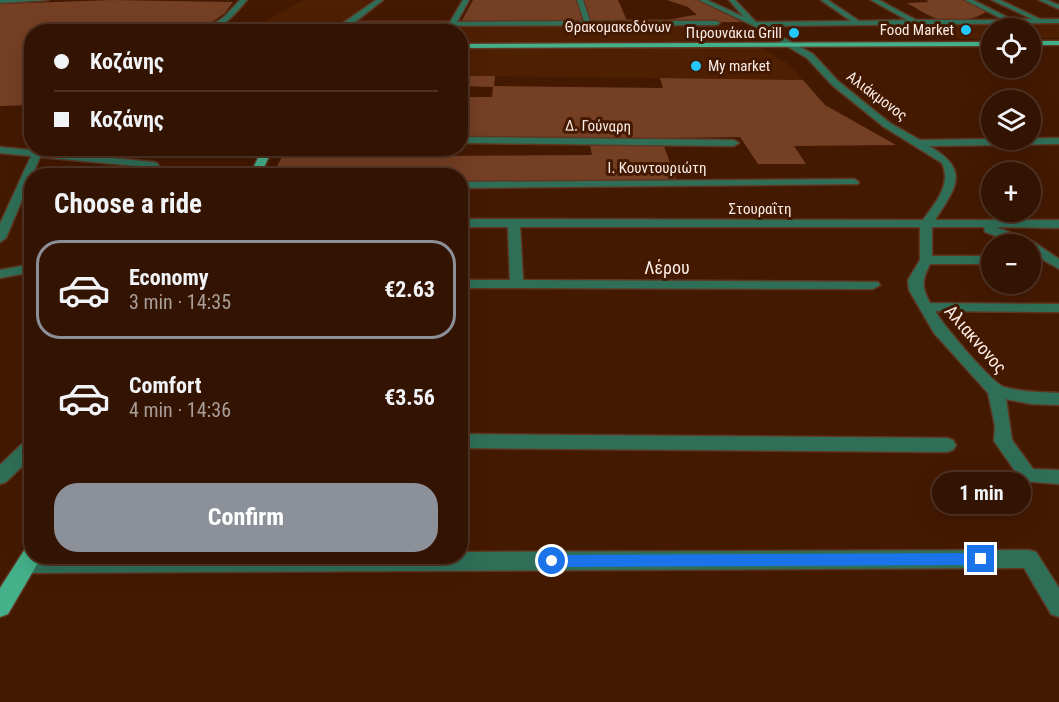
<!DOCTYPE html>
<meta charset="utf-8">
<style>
:root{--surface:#331302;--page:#3e2011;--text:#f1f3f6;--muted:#a99e99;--line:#4e3224;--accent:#8c9099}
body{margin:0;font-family:"Roboto Condensed",sans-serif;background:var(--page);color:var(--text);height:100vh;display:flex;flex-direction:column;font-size:22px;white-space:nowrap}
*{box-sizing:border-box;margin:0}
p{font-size:20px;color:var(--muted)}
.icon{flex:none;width:33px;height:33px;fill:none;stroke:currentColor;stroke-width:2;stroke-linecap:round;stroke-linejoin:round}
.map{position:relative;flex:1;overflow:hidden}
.sheet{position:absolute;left:24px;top:168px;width:444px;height:396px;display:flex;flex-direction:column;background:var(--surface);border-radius:24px;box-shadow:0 6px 24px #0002,0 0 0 2px var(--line)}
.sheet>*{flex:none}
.banner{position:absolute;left:24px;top:24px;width:444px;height:132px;border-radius:24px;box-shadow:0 6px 24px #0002,0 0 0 2px var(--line);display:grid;align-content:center;height:132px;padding:0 30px;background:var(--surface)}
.fabs{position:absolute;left:981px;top:18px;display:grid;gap:12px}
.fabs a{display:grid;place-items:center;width:60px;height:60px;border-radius:50%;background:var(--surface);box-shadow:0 6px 24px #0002,0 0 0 2px var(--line);font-size:30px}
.end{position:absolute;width:27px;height:27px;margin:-14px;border:8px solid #1a73e8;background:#fff;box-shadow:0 0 0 3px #fff}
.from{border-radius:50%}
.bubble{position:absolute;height:42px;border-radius:21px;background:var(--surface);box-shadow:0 6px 24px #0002,0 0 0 2px var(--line);font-size:20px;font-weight:700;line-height:42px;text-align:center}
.banner b{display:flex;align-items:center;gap:21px;height:57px;font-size:22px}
.banner b+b{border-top:2px solid var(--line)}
.banner i{width:15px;height:15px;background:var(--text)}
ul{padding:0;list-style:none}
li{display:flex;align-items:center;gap:18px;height:99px;margin:0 12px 9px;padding:0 18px;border:3px solid transparent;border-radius:24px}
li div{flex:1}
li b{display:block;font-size:22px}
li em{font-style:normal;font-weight:700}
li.selected{border-color:var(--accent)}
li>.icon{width:54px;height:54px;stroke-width:1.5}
h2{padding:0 30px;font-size:27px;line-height:72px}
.action{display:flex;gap:12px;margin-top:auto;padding:12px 30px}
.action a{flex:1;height:69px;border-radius:24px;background:var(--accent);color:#fff;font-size:24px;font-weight:700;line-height:69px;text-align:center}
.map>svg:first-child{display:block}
.built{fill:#4f1f02}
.green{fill:#753f24}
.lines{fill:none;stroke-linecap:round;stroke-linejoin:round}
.minor-casing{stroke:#5e3722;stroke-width:3}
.major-casing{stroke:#5e3722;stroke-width:3}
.minor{fill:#2f6f58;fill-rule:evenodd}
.major{fill:#44b18b;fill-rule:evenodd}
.route{fill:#1a73e8}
.poi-dot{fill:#23c9fe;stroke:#441902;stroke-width:2}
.labels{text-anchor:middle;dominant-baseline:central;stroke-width:6;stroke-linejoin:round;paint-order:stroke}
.far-street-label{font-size:15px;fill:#fbece6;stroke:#441902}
.far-poi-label{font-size:15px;fill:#fbece6;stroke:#441902;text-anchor:end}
.street-label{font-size:18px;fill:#fbece6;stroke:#441902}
</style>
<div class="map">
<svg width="1059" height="702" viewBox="0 0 1059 702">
<rect width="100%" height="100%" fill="#441902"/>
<g class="built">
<polygon points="304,0 372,0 338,27 735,26 740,29 756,45 789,64 803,80 461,76 460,32 244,32"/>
<polygon points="1059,24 1059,38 1031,38 1030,28 992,28 991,39 959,39 938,25"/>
</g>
<g class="green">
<polygon points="111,0 233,2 225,13 200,31 32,32 31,105 0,106 0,4"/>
<polygon points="473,0 618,0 628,23 461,22"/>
<path d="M667 0H697L742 22 652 23C668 21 681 16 697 15L688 7Z"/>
<path d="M926 0H964L987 11C977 20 950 23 937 19 927 15 916 8 907 3L929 2Z"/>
<polygon points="461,76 495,76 494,86 663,88 660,78 803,80 825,105 896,145 794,146 806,164 758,164 740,137 661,138 677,182 461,183 460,176 272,176 286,149 436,149 435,156 592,155 589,140 461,140 461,97 492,97 493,87 461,86"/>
</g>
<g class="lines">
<g class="minor-casing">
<g id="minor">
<polygon points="0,0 48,0 0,3"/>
<path d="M240 0H247C236 13 220 32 202 32L224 17Z"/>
<polygon points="376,0 383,0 355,22 450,22 463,0 469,0 457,22 584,21 577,0 583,0 590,21 717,21 720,23 717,25 349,26 342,32 334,32 343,23"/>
<path d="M699 0H707L744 17 729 0H735L756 22 851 21 821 0H828L859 21 907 20 871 0H879L916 20H1004L965 0H973L1011 19H1032L992 0H1000L1040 19H1059V23L762 26 813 54 838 81 865 103 890 123 920 140 1059 138V144L929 146C971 170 956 187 935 220H1059V228L996 227 1032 241 1059 259V269L1030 252V244H1018L985 232 984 227H932V256H992V264H930C922 280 921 286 930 303L1059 304V312L935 311C943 325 991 382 1004 387 1021 392 1041 392 1059 393V405L1031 404 1006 399 1012 440 1033 469 1059 470V484L1022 481 994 441 995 426 988 393 934 333 909 290 908 280 920 260V227H520L523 280 878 282 880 285 873 289 460 288V280H510L508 227H460V219L923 220C935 203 952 185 942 163L884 127 832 85 807 58 752 25Z"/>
<polygon points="1039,0 1047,0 1059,5 1059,9"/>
<polygon points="460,137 734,140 739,143 734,146 460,143"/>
<polygon points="0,147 153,162 157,163 166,176 155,176 147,167 40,157 6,238 0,242 0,224 31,156 0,153"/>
<polygon points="854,179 859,182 858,184 460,188 460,182"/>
<polygon points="32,264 32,272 0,278 0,270"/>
<polygon points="460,434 947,438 953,440 956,445 953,450 947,452 460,448"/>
<polygon points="32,438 32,457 6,482 0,484 0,465 26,440"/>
<polygon points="1029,550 1036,552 1059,588 1059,617 1051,614 1024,568 28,573 21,571 18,564 21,557 28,555 32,556 460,556 460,552"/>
</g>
</g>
<g class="major-casing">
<g id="major">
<rect x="1030" y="41" width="29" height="4"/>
<polygon points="992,42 992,46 460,48 460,44"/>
<polygon points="263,148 273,148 260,176 249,176"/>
<polygon points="32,547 32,556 42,556 8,614 0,617 0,588 25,549"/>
</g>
</g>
<use href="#minor" class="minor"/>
<use href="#major" class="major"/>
</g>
<polygon class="route" points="981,553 986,555 988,559 986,563 981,565 552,567 547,565 545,561 547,557 552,555"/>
<g class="poi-dot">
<circle cx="966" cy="30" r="6"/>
<circle cx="794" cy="33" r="6"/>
<circle cx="696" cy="66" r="6"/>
</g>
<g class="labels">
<g class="far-street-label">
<text x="618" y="27">Θρακομακεδόνων</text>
<text transform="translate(877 96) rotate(37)">Αλιάκμονος</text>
<text transform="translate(598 126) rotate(1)">Δ. Γούναρη</text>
<text x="657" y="168">Ι. Κουντουριώτη</text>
<text x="760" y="209">Στουραΐτη</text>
</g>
<g class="far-poi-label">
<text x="954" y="30">Food Market</text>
<text x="782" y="33">Πιρουνάκια Grill</text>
<text x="708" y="66" text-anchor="start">My market</text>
</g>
<g class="street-label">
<text x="667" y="267">Λέρου</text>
<text transform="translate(976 339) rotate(49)">Αλιακνονος</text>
</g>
</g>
</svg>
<div class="fabs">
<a><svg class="icon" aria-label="locate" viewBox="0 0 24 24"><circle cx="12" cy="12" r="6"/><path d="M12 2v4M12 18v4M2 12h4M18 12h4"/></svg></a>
<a><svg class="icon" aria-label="layers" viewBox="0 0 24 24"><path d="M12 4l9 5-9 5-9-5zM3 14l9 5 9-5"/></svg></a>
<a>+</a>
<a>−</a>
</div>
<i class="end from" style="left:552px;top:561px"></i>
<i class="end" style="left:981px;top:559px"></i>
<div class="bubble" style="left:932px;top:472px;width:99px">1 min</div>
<div class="banner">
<b><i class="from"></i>Κοζάνης</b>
<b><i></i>Κοζάνης</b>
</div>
<section class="sheet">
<h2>Choose a ride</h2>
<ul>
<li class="selected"><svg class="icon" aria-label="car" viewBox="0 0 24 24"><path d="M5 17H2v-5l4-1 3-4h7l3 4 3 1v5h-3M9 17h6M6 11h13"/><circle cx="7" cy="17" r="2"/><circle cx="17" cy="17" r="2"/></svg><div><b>Economy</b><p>3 min · 14:35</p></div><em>€2.63</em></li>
<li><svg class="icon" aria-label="car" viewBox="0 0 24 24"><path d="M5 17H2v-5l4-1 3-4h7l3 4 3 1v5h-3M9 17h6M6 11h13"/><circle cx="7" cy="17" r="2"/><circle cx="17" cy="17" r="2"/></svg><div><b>Comfort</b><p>4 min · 14:36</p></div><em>€3.56</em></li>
</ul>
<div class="action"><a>Confirm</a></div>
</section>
</div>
